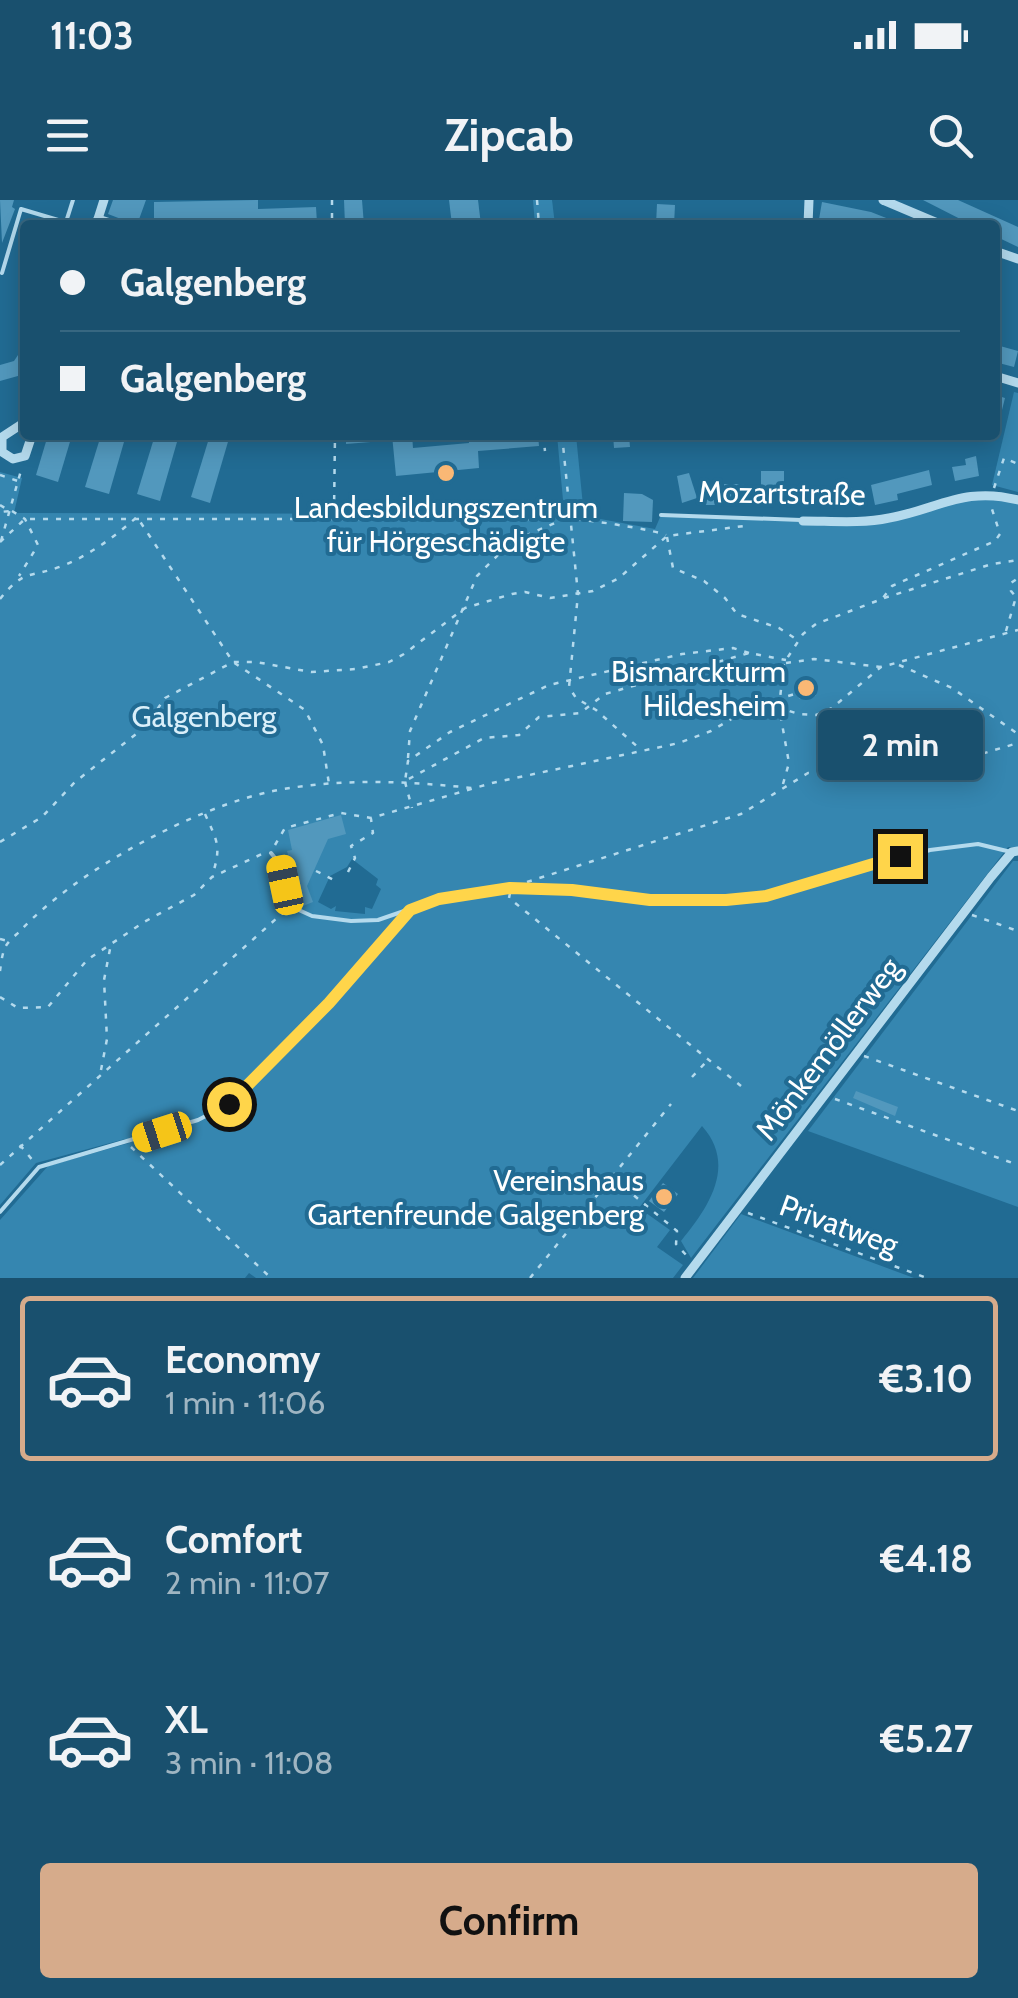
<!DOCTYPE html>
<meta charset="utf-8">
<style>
:root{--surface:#19506e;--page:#225773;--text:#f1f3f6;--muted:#9fb5c2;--line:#376781;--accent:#d6ab8b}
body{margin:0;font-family:Cabin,sans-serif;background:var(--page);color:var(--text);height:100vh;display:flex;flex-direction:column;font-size:38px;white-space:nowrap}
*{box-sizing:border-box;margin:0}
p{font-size:32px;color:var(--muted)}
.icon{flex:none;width:55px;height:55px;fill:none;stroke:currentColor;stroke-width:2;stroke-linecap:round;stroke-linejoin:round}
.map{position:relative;height:1078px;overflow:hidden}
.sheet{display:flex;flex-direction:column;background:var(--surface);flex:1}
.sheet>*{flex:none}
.top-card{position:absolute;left:20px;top:20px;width:980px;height:220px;border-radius:10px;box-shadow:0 5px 25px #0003,0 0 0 2px var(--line);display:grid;align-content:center;height:220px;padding:0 40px;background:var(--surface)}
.end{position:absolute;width:45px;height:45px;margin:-22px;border:12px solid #ffd54a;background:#111;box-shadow:0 0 0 5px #111}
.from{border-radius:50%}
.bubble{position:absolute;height:70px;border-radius:10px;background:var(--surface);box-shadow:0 5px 25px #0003,0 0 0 2px var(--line);font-size:32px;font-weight:700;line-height:70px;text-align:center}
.car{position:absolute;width:30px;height:60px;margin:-30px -15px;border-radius:12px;box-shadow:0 0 8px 2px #0007;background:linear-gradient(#f5c518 24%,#345 0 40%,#f5c518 0 76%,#345 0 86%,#f5c518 0)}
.top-card b{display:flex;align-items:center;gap:35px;height:95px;font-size:38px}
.top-card b+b{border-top:2px solid var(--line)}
.top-card i{width:25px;height:25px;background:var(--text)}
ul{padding:18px 0 0;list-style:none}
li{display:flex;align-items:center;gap:30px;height:165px;margin:0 20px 15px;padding:0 20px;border:5px solid transparent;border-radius:10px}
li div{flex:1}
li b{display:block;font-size:38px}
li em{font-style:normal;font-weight:700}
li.selected{border-color:var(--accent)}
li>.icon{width:90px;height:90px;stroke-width:1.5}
.primary-button{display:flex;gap:20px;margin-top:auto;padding:20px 40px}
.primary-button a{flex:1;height:115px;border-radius:10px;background:var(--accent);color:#111;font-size:40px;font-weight:700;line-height:115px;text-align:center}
.status{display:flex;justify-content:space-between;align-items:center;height:70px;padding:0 50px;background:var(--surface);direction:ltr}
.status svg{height:28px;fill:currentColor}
header{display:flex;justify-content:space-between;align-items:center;height:130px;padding:0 40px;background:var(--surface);font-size:45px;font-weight:700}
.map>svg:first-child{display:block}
.green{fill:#3586b0;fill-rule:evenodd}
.building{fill:#5298bd}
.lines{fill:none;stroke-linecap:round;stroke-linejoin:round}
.path{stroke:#b4daed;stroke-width:2.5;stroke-dasharray:5 8;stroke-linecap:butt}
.lane{stroke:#b4daed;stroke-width:4}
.street{stroke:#b4daed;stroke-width:9}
.route{stroke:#ffd54a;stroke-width:12}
.poi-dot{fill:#fab875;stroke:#216b93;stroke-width:4}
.labels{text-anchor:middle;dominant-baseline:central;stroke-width:8;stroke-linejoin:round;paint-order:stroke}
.street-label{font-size:30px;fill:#fff;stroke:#216b93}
.poi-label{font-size:30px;fill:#fff;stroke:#216b93;text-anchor:end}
.park-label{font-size:30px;fill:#d9effa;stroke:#216b93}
</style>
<div class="status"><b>11:03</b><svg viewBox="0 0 49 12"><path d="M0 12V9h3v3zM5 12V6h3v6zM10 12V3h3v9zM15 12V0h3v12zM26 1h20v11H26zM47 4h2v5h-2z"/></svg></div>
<header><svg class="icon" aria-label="menu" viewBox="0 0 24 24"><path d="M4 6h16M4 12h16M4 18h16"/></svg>Zipcab<svg class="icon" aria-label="search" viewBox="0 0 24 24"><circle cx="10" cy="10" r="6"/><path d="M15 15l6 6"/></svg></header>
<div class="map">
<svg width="1018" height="1078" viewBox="0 0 1018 1078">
<rect width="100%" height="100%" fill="#216b93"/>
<g class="green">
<polygon points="533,0 552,0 555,25 535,25"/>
<polygon points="1014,192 1018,193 1018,292 992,285"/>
<path d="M557 235H576L584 316 655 329 661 315 876 321 973 294 1018 300V647H1008L691 1058 681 1041C709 1007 737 965 702 926L639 1008 670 1030 657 1047 683 1065 673 1078H256L249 1073 245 1078H0V1020L48 966 129 943 125 939 36 963 0 1005V272L22 278 14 313 560 314 564 311ZM352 659 378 679 376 685 381 689 372 709 365 707V714L335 711 336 706 331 709 318 702 330 676 347 667Z"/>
<polygon points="1013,661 1018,661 1018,1007 808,931"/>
<polygon points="741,1014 914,1078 693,1078"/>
</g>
<g class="building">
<polygon points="0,0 14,0 12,7 15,9 2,43"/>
<polygon points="113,0 146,0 137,25 124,25 121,19 108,14"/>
<polygon points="258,0 258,9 316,7 317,23 270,24 270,19 154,20 154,2"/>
<polygon points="344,0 362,0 364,25 345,25"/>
<polygon points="449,0 478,0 481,25 452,25"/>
<polygon points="923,0 958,0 1018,27 1018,47 995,36 995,25 972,25"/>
<polygon points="822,2 871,12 904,25 850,25 835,21 834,25 818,25"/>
<polygon points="657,4 675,5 674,25 656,25"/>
<polygon points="1000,146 1018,151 1014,167 995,162"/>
<polygon points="20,152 25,153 25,174 0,181 0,165 14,161"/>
<polygon points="995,195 1005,198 998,226 995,226"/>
<polygon points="48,235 72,235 58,282 36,275"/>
<polygon points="101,235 126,235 109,294 85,287"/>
<polygon points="155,235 179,235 160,301 137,294"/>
<polygon points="210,235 230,235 210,303 191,297"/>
<polygon points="346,235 383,235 383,241 346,244"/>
<polygon points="392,235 412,235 413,248 469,243 468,235 538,235 539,246 478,251 479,268 396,276"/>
<polygon points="613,235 629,235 630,247 614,248"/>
<polygon points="976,256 979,276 955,281 952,267 966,265 965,259"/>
<polygon points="929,270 932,285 897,294 898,300 875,305 871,285"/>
<rect x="761" y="271" width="23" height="19"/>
<polygon points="689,273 697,298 682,303 677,276"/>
<polygon points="724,284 744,284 744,305 701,305 702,294 725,294"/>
<polygon points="831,287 853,288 853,304 800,306 800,293 831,293"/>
<polygon points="624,293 642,294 653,300 652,322 623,321"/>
<polygon points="814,481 816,496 799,499 796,484"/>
<polygon points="341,615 346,634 328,639 307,686 313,702 303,706 287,651 292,650 288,630"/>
<polygon points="856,891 898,907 895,916 853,898"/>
<polygon points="663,983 678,994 664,1012 649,1001"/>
</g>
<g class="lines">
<g class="path">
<polyline points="332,0 332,25"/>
<polyline points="537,0 539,25"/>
<polyline points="543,235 545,251"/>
<polyline points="562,235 578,394 569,487 576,498 596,510 640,549"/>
<polyline points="0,275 18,281"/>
<polyline points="994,288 1004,258 1018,264"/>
<polyline points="0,305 10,311 0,312"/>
<polyline points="12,311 25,319 38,345 19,376"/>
<polyline points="334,313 335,235"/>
<polyline points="667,337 673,368 704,381 725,398 737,414 779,428 796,439"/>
<polyline points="1,341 22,267"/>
<path d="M0 342 25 319H565C573 317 656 330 666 335"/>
<polyline points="884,398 992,364 1018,360"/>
<path d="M0 399C25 368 28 379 62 366 90 355 114 337 137 317L233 462 305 510 323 545 329 584"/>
<polyline points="1006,431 1016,397 1011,391 1011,383 1018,378"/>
<polyline points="749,453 733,448 682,454 549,485 450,532 408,561 405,581 484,538 519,535 539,517 580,513 605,494 749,453 786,460"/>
<polyline points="786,463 814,459 881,467"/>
<polyline points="899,465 952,488 1018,534"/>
<polyline points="780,506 788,496 798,493"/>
<polyline points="408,558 410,531 477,376 511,342 564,319"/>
<polyline points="405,582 412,608"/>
<polyline points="783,584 789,563 779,507 784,463 803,434 816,424 882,399 892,386 995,341 1000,334 991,306"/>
<path d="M205 614C217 641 222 646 212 676"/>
<polyline points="0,642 42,617 75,582 145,527 165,498 233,462 256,462 311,472 356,469 389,462 404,454 465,408 512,394 525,392 550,398 593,391 619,378 667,336 744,326"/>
<polyline points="275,645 285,628 341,613 371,618 492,583 679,543 711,531 750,508 766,504 799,514 816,515 832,508 881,467 1018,430"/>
<polyline points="316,671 334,680"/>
<polyline points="348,672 355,658 351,646 373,633 371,619"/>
<polyline points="527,682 741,614 808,573 911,575 1018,543"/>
<polyline points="510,693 509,698 741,886"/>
<polyline points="972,715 1018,731"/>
<polyline points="0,739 8,741"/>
<path d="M0 771C1 764 2 754 5 748 7 742 15 736 20 731 76 671 193 608 273 591 339 578 406 581 472 588"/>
<polyline points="0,797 18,808 48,807 87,760 144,722 194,695 212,677 262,654"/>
<polyline points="864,856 1018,911"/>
<polyline points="101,870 107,839 104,780 110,749"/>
<polyline points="692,877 707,861"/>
<polyline points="835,899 1018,965"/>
<polyline points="20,945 34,962"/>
<polyline points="131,947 271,1078"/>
<polyline points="0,965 286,710"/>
<polyline points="614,979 677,1031 676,1044 687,1056"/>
<polyline points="748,1013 927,1078"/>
<polyline points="530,1078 671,904"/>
</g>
<g class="lane">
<polyline points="66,22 73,0"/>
<polyline points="2,73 21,9 75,25"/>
<polyline points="661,315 801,320"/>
<polyline points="271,653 280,664 290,706 312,716 351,721 378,720 439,699 510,688 572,691 650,700 726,700 767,696 930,650 978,644 1011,652"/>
<polyline points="0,1012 39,967 198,920 229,904 329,803 410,710"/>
</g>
<g class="street">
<polyline points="883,0 942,25"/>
<polyline points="98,19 116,25"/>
<polyline points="96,25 104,0"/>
<polyline points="808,25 809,0"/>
<polyline points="995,51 1018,59"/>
<polyline points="995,176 1018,183"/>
<polyline points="25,222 2,237 2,252 13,259 25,256 32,235"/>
<polyline points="253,235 254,237"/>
<path d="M803 321C831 321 861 324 889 318 938 309 965 286 1018 300"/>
<polyline points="685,1078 991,677 1012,652 1018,651"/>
</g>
</g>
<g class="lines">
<polyline class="route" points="229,904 329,803 410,710 439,699 510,688 572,690 650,700 726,700 766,696 900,656"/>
</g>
<g class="poi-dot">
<circle cx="446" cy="273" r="10"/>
<circle cx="806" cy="488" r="10"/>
<circle cx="664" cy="997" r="10"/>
</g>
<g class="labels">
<g class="street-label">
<text transform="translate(782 293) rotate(1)">Mozartstraße</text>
<text transform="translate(828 849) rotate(-53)">Mönkemöllerweg</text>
<text transform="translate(839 1025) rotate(20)">Privatweg</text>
</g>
<g class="poi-label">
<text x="446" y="307" text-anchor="middle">Landesbildungszentrum<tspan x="446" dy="34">für Hörgeschädigte</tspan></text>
<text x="786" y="471">Bismarckturm<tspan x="786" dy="34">Hildesheim</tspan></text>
<text x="644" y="980">Vereinshaus<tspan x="644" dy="34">Gartenfreunde Galgenberg</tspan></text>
</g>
<g class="park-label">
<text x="204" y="516">Galgenberg</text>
</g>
</g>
</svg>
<i class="end from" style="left:229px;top:904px"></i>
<i class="end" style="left:900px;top:656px"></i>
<div class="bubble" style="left:818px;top:510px;width:165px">2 min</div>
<i class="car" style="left:285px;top:685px;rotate:348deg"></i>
<i class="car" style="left:162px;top:932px;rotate:252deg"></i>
<div class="top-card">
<b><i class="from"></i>Galgenberg</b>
<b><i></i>Galgenberg</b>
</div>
</div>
<section class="sheet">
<ul>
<li class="selected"><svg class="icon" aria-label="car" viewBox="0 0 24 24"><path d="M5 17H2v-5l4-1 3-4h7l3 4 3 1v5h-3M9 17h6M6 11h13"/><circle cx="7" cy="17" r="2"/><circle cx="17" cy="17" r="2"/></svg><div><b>Economy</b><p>1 min · 11:06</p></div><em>€3.10</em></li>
<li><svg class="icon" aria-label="car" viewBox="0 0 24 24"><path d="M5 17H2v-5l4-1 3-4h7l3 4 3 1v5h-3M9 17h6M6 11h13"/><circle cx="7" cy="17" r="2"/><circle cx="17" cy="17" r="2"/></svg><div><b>Comfort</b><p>2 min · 11:07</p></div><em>€4.18</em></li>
<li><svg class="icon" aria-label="car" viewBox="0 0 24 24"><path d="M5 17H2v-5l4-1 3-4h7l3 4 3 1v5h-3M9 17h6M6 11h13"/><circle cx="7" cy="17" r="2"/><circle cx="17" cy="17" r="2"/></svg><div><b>XL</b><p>3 min · 11:08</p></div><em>€5.27</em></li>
</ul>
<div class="primary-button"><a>Confirm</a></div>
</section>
